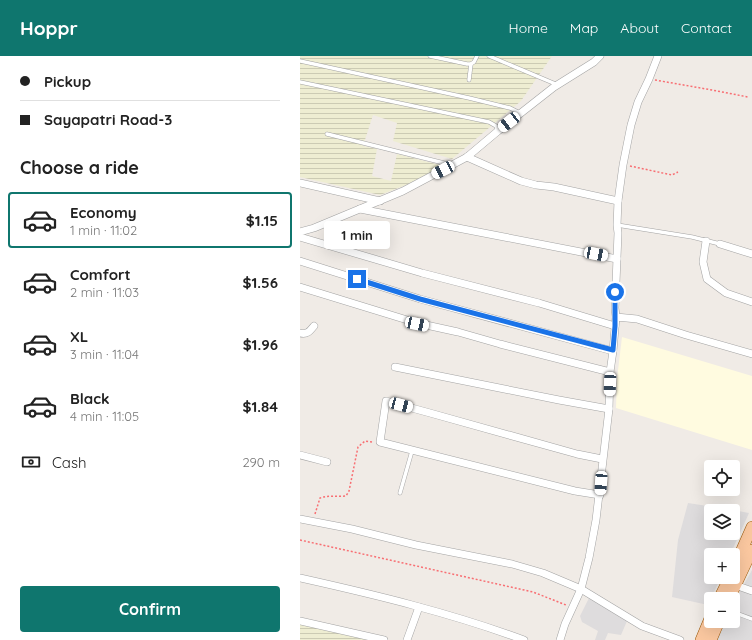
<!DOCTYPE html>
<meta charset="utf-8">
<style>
:root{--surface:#fff;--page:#f2f2f2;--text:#222;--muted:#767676;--line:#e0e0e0;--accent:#0f766e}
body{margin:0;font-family:Quicksand,sans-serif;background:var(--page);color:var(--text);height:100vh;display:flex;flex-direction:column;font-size:15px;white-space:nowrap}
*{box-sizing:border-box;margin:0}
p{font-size:13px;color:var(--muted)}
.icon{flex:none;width:22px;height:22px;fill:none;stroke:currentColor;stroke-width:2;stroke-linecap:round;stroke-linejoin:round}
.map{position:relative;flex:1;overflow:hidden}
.side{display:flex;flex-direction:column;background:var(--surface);width:300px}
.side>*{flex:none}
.top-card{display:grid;align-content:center;height:88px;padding:0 20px;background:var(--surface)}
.controls{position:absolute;left:404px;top:404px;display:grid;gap:8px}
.controls a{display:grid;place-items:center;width:36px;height:36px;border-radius:4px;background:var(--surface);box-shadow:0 4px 16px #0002;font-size:20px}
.end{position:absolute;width:18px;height:18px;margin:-9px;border:5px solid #1a73e8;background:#fff;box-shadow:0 0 0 2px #fff}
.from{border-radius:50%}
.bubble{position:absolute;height:28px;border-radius:4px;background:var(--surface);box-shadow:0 4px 16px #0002;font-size:13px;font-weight:800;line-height:28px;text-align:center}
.car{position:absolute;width:12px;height:24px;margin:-12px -6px;border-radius:5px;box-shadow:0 0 3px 1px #0007;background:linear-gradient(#fff 24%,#345 0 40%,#fff 0 76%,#345 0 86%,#fff 0)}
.top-card b{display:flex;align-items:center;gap:14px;height:38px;font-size:15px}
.top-card b+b{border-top:1px solid var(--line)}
.top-card i{width:10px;height:10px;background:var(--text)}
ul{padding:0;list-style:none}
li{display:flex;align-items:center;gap:12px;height:56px;margin:0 8px 6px;padding:0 12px;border:2px solid transparent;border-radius:4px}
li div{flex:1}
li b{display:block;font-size:15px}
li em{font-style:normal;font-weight:800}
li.on{border-color:var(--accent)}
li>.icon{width:36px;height:36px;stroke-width:1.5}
h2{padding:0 20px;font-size:18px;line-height:48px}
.pay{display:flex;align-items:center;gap:10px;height:44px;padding:0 20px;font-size:15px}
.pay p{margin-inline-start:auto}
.button{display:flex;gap:8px;margin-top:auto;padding:8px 20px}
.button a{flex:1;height:46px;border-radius:4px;background:var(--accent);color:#fff;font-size:16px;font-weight:800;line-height:46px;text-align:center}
header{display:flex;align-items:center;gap:24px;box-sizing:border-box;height:56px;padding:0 20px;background:var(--accent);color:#fff}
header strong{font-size:19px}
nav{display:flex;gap:22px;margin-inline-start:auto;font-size:14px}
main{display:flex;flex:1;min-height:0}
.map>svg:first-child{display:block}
.residential{fill:#dedcdd;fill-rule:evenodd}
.education{fill:#fffbe0}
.farmland{fill:url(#farmland-rules)}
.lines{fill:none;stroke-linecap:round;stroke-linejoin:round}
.lane-casing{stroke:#a3a3a3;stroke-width:4.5}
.street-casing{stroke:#a3a3a3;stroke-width:8}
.primary-casing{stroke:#995402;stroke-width:12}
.path{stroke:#f86f73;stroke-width:1.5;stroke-dasharray:2 2;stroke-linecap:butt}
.lane{stroke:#fff;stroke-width:3.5}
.street{stroke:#fff;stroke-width:7}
.primary{stroke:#fbc8a0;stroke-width:11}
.route{stroke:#1a73e8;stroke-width:5}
</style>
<header>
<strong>Hoppr</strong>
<nav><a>Home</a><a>Map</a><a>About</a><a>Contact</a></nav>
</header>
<main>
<section class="side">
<div class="top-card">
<b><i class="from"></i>Pickup</b>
<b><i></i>Sayapatri Road-3</b>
</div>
<h2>Choose a ride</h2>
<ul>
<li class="on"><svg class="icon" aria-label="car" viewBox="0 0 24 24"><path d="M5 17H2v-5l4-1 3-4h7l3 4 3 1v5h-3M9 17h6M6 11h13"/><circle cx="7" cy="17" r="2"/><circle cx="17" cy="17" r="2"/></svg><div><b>Economy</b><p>1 min · 11:02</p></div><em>$1.15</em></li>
<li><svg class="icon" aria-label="car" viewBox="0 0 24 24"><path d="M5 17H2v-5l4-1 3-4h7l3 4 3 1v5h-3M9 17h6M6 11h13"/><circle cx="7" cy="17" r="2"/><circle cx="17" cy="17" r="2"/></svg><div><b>Comfort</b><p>2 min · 11:03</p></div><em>$1.56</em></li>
<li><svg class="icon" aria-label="car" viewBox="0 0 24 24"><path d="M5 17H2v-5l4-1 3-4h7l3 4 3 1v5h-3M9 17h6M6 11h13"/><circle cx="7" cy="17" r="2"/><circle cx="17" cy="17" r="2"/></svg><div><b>XL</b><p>3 min · 11:04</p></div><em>$1.96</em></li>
<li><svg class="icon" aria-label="car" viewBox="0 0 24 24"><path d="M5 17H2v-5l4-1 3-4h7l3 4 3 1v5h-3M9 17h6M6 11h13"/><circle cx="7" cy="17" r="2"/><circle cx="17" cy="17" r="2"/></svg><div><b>Black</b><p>4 min · 11:05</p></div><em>$1.84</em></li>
</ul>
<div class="pay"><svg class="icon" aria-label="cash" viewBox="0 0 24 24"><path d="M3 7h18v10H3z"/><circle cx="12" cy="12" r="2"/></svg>Cash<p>290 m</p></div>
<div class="button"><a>Confirm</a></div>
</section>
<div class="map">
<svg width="452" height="584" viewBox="0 0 452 584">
<defs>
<pattern id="farmland-rules" width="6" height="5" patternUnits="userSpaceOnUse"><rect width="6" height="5" fill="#eeedd2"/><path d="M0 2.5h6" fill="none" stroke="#cccbb4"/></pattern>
</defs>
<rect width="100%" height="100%" fill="#f0ebe6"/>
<g class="residential">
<path d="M388 447 433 454 449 457 430 499H411V521H421L408 549 372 541 378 484ZM411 455H433V477H411Z"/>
<polygon points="452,514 452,584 417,584 425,565 433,565 433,548"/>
<polygon points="289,542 327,565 321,579 308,577 305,584 295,584 298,575 282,566 280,560"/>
</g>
<polygon class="education" points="322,281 452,320 452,394 316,352 317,323"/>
<g class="farmland">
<polygon points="0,0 252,0 221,45 152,103 93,85 97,67 73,59 63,90 77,93 72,120 91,125 97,98 144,110 106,129 80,139 0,121"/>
<polygon points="0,567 71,584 0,584"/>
</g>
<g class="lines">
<g class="lane-casing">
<g id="lane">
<polyline points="130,0 167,8 171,8 174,6 177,0"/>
<polyline points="189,0 258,29"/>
<polyline points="0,5 169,42 210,52 220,57"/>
<polyline points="169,24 171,8"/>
<polyline points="0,26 189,66 196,70 198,75"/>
<polyline points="27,78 152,109"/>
<polyline points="317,169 392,181 420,188"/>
<polyline points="100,437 112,395"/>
<polyline points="433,556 452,563"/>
</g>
</g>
<g class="street-casing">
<g id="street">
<polyline points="167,101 221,125 236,129 254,131 318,145"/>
<polyline points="0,127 80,145"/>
<polyline points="60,153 317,203"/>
<polyline points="0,176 14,172 103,135 167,101 198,75 254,31 294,6 300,0"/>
<polyline points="0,181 122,217 239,247 315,270"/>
<polyline points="406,185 403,206 407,223 426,237 452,246"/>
<polyline points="420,188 452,198"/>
<polyline points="0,205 120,243 313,295"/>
<polyline points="0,231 117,267 158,276 200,288 310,316"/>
<polyline points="316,261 315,252 318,177 317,169 318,145 323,109 331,69 338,46 349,23 358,0"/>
<path d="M0 277C7 279 10 275 14 270"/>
<polyline points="95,311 259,344 309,353"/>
<polyline points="0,399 27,406"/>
<polyline points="300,439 275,435 80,386 86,345 130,357 277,398 302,403"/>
<polyline points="0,463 52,473 116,489 212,508 243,517 281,533 342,570 380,584"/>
<path d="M0 522C76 539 151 557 224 584"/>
<polyline points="435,529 452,535"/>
<polyline points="0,565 84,584"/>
<polyline points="107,584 119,551"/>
<polyline points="260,584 265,568 281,533 289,502 296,464 309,353 310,316 313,295 316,261 337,263 386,279 452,298"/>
</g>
</g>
<g class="primary-casing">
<g id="primary">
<polyline points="433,514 452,471"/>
<polyline points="419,543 430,521"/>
<polyline points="429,543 452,494"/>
<polyline points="401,584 411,560"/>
<polyline points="411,584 419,565"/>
</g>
</g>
<g class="path">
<polyline points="355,24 412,34 448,41"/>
<polyline points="330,110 372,119 378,116"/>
<path d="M15 458 20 442C28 439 37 441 46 440L49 435 58 391 65 385 72 386"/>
<polyline points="0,484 233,536 266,549"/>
</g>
<use href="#lane" class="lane"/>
<use href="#street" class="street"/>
<use href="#primary" class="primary"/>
</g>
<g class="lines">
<polyline class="route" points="57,223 120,243 313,294 315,270 315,236"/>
</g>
</svg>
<div class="controls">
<a><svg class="icon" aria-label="locate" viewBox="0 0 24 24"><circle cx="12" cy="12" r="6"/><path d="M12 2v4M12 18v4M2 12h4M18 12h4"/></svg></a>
<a><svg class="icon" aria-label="layers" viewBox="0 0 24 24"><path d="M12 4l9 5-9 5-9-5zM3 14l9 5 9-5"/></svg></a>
<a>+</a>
<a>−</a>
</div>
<i class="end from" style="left:315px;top:236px"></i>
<i class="end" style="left:57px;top:223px"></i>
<div class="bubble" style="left:24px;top:165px;width:66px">1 min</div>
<i class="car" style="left:209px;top:66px;rotate:232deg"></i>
<i class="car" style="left:143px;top:114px;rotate:243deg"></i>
<i class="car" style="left:296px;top:198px;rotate:101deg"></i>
<i class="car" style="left:117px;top:268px;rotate:102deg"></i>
<i class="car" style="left:310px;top:328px;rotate:182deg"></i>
<i class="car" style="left:101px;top:349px;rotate:105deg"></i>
<i class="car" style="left:301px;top:427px;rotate:184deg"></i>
</div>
</main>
